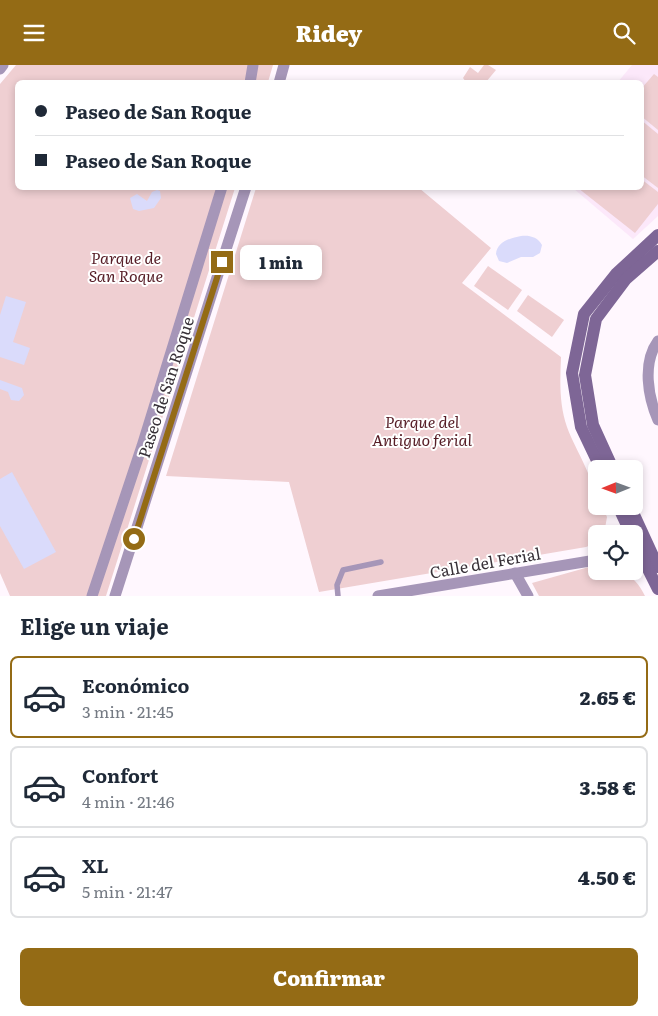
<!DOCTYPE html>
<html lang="es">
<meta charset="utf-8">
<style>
:root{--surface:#fff;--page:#f6f6f7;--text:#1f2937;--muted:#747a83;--line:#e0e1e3;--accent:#946b15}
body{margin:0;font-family:Literata,serif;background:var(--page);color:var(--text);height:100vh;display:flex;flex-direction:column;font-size:19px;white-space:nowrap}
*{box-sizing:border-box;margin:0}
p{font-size:16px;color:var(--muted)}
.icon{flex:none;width:28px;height:28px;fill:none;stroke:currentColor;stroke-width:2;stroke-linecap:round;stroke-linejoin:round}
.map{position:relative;height:531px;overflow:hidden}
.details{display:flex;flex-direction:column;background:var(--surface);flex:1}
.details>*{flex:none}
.guide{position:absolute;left:15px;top:15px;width:629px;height:110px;border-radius:8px;box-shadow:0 2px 8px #0003;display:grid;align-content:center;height:110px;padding:0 20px;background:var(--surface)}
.needle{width:32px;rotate:269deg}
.buttons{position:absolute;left:588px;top:395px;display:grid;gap:10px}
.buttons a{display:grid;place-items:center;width:55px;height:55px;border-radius:8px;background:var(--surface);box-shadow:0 2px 8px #0003;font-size:25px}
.end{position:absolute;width:22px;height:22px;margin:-11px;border:6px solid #946b15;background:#fff;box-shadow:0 0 0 2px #fff}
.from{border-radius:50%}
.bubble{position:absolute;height:35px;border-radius:8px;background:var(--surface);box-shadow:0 2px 8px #0003;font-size:16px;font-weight:800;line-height:35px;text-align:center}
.guide b{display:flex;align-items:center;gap:18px;height:48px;font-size:19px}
.guide b+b{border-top:1px solid var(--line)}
.guide i{width:12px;height:12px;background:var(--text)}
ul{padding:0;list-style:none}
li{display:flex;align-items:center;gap:15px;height:82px;margin:0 10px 8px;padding:0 10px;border:2px solid var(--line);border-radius:8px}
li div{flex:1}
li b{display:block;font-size:19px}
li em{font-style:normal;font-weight:800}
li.selected{border-color:var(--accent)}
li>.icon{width:45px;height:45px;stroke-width:1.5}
h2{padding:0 20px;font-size:22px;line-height:60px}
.primary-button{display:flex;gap:10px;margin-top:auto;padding:10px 20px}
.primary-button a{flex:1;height:58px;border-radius:8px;background:var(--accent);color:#fff;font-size:20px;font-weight:800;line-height:58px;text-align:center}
header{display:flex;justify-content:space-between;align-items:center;height:65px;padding:0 20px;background:var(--accent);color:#fff;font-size:22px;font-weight:800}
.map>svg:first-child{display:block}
.built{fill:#fce8fa}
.green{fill:#efcfd2}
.water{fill:#dadbfb}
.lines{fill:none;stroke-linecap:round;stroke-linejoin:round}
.lane{stroke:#a696b8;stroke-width:5.5}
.street{stroke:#a696b8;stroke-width:11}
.secondary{stroke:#7e6696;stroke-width:12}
.route{stroke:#946b15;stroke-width:6}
.labels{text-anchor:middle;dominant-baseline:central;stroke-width:4;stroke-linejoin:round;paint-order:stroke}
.park-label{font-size:16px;font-style:italic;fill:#561d26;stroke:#fff}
.street-label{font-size:16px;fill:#383138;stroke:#fff}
</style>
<header><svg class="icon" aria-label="menu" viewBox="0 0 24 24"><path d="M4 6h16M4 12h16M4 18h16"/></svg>Ridey<svg class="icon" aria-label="search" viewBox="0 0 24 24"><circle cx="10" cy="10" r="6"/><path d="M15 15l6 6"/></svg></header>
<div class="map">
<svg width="658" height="531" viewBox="0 0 658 531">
<rect width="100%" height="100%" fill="#fff7fe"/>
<polygon class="built" points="632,0 658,0 658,151 633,174 573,123 641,122 641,18 618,17"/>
<g class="green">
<polygon points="16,0 273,0 268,17 18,18 18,122 235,123 106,531 10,531 0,508 0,19"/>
<polygon points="484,0 488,0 496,5 486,17 466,17 463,13 470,2 478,8"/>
<polygon points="654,9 658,12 658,65 641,51 641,24"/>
<polygon points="641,55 658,69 658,123 641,110"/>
<polygon points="641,114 658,127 658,139 635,168 578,123 641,122"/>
<path d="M256 123H419L491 183 462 218 561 292C560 316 559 339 567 362 576 387 596 414 596 441H602L607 452 604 469H596V478L586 482 319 527 289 417 166 411Z"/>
<polygon points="488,201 522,225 508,245 474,221"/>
<polygon points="528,230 564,255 552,272 517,246"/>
<path d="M596 500V506C622 506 633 507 645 531H539L532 518Z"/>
</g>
<g class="water">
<polygon points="157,125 160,126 161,133 154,143 139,146 133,144 130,133 137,129 147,136 152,127"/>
<path d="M521 171C529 170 538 172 542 180L540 188 533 192H521L507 198 499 196 496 189C497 177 510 173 521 171Z"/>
<polygon points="6,231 26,237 13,277 30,283 24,300 0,292 0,250"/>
<polygon points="0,315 22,323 24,330 19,336 11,335 8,327 0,324"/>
<polygon points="12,407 56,487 24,504 0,461 0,414"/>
</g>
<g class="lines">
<polyline class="lane" points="338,531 337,520 343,505 381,497"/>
<g class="street">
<polyline points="0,4 3,0"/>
<polyline points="250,18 253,0"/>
<polyline points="279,18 284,0"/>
<path d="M658 276C642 298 648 332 658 355"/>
<polyline points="515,508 528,531"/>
<polyline points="92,531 142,381 222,122"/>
<polyline points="115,531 246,122"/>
<polyline points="378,531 596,495"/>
</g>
<g class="secondary">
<polyline points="601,404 581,362 572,308 584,249 616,209 658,170"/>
<polyline points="613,404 593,360 585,310 596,254 626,214 658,186"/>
<polyline points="618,441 631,469"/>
<polyline points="630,441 658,502"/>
<polyline points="634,476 658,524"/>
</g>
</g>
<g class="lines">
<polyline class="route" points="134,474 222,197"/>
</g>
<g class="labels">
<g class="park-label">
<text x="126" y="192">Parque de<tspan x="126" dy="18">San Roque</tspan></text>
<text x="422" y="356">Parque del<tspan x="422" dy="18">Antiguo ferial</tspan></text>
</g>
<g class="street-label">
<text transform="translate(165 322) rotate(-72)">Paseo de San Roque</text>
<text transform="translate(485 497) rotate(-10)">Calle del Ferial</text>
</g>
</g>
</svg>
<div class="buttons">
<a><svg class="needle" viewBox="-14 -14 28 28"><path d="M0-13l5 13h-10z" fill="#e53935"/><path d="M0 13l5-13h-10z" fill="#747a83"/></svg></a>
<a><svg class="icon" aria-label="locate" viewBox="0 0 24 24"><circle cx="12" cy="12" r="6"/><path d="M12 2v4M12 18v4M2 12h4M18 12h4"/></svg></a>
</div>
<i class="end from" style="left:134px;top:474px"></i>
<i class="end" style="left:222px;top:197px"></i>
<div class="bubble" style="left:240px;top:180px;width:82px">1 min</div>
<div class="guide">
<b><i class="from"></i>Paseo de San Roque</b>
<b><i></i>Paseo de San Roque</b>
</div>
</div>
<section class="details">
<h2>Elige un viaje</h2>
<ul>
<li class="selected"><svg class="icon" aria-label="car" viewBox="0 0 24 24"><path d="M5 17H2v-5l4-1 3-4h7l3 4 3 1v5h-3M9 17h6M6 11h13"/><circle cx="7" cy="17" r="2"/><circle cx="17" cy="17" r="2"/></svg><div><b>Económico</b><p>3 min · 21:45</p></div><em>2.65 €</em></li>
<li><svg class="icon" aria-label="car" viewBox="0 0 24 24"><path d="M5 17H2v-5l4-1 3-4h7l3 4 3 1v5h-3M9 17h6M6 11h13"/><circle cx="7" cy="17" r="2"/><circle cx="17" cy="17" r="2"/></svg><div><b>Confort</b><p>4 min · 21:46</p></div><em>3.58 €</em></li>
<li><svg class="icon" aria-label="car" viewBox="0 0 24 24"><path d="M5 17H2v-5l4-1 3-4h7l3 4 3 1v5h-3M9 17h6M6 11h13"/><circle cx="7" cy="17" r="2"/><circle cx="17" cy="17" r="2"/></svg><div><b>XL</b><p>5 min · 21:47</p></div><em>4.50 €</em></li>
</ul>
<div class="primary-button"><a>Confirmar</a></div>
</section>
